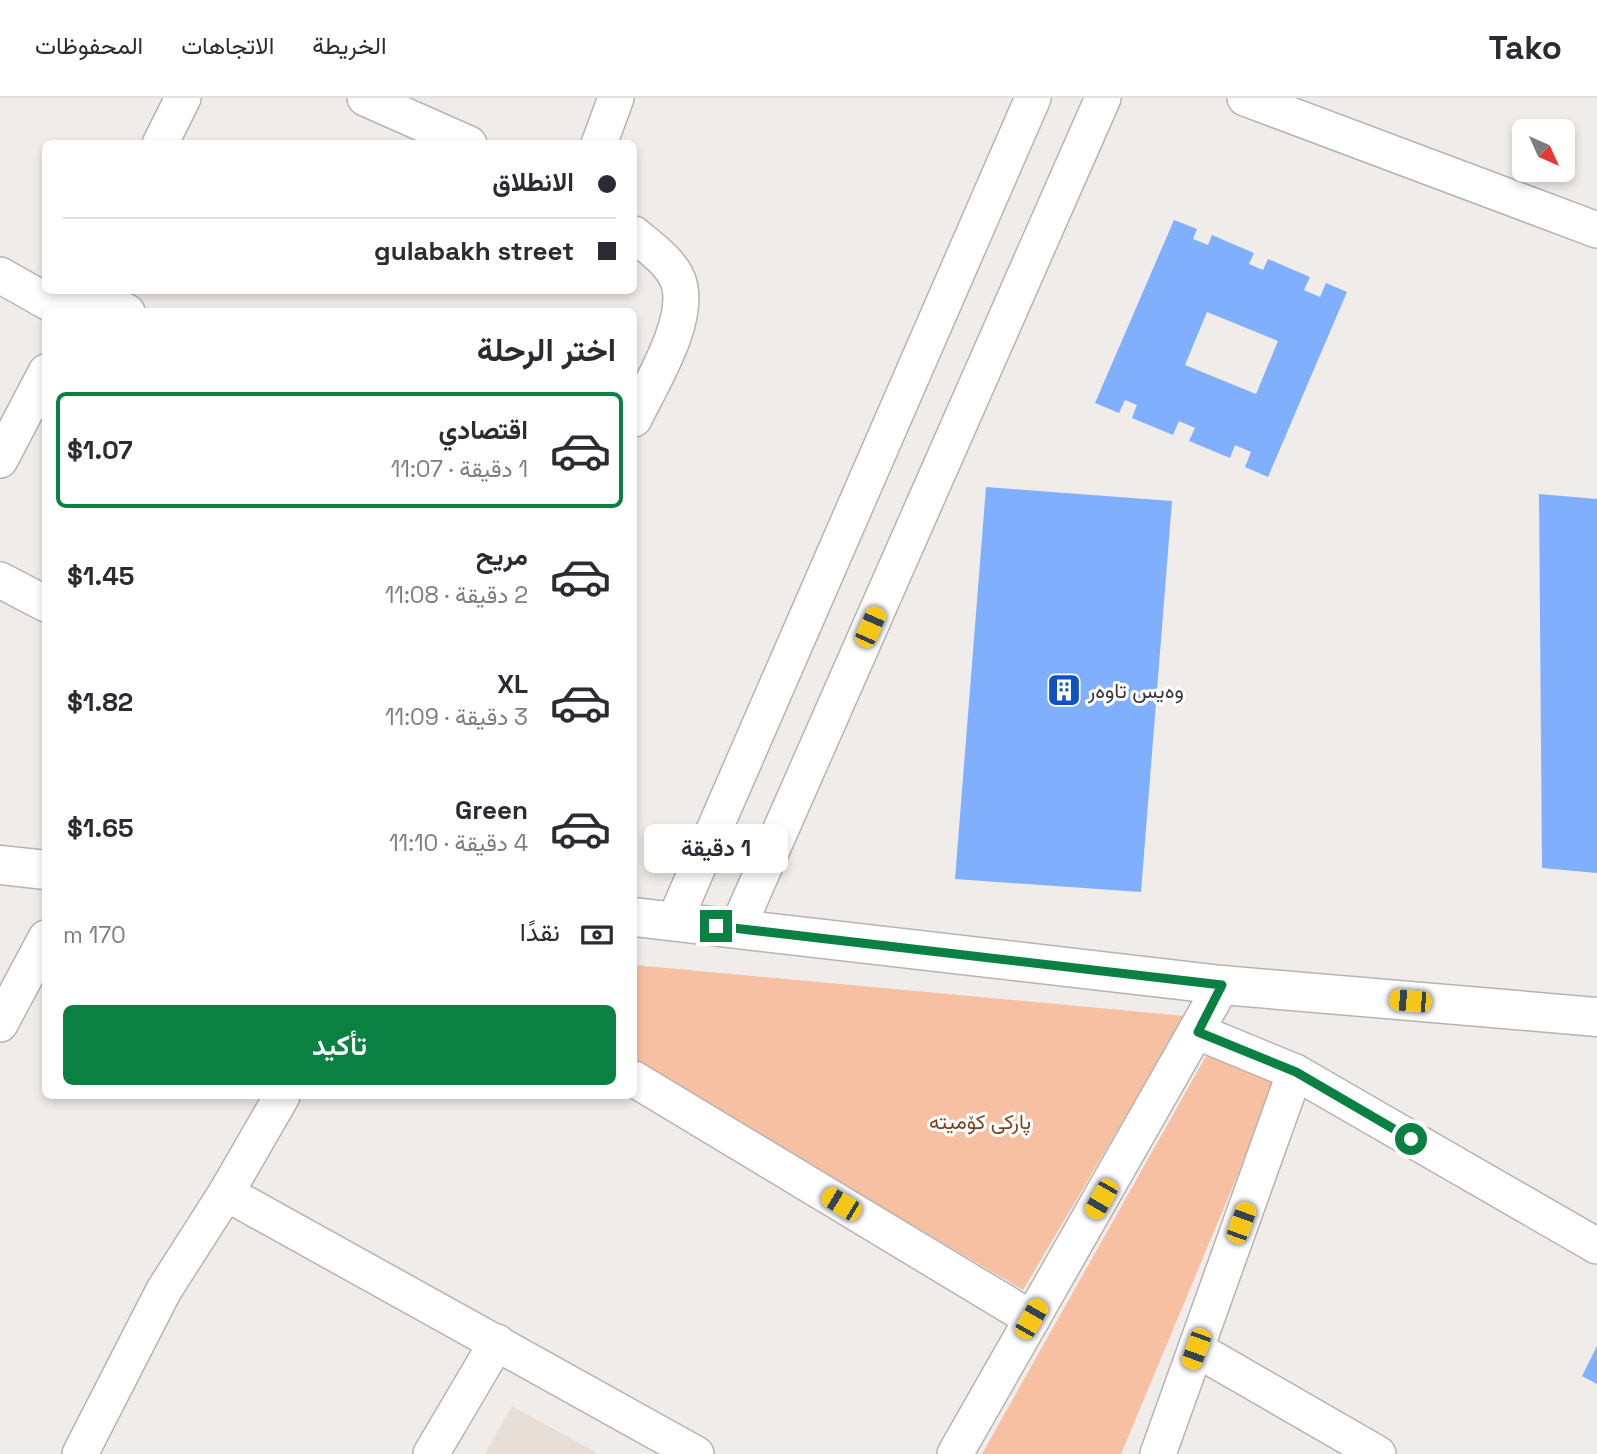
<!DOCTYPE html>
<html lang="ar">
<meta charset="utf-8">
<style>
:root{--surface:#fff;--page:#f7f7f7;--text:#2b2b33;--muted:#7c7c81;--line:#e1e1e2;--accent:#0b8043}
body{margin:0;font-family:"Space Grotesk",Vazirmatn,sans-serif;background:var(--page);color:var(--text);direction:rtl;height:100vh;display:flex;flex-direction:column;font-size:26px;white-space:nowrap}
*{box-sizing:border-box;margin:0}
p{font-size:23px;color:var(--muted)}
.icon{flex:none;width:38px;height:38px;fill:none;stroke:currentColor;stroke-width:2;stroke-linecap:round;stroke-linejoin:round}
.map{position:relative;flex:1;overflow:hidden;direction:ltr}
.sheet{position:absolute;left:42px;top:210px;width:595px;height:791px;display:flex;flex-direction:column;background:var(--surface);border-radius:10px;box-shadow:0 4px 10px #0003;direction:rtl}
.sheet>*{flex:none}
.banner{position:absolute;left:42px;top:42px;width:595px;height:154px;border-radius:10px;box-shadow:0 4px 10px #0003;direction:rtl;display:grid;align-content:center;height:154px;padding:0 21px;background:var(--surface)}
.needle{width:46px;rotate:135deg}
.fabs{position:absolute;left:1512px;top:21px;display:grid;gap:14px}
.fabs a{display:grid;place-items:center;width:63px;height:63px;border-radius:10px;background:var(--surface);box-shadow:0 4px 10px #0003;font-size:35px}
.end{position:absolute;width:32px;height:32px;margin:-16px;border:9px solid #0b8043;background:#fff;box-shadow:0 0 0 4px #fff}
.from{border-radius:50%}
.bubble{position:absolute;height:49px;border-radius:10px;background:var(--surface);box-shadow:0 4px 10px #0003;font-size:23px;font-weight:600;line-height:49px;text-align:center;direction:rtl}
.car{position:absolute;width:21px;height:42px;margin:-21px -10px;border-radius:9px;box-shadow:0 0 5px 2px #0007;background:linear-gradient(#f5c518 24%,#345 0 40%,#f5c518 0 76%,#345 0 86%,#f5c518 0)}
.banner b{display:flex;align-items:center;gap:24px;height:66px;font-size:26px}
.banner b+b{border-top:2px solid var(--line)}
.banner i{width:18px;height:18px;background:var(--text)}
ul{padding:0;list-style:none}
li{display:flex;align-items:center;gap:21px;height:116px;margin:0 14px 10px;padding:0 7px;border:4px solid transparent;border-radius:10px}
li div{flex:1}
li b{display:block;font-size:26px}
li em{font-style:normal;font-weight:600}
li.current{border-color:var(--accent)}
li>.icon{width:63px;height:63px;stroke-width:1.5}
h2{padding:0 21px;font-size:32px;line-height:84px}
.pay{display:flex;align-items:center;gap:18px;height:77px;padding:0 21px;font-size:26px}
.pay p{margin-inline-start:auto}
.button{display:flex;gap:14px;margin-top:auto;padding:14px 21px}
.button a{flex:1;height:80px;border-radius:10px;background:var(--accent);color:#fff;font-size:28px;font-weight:600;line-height:80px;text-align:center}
header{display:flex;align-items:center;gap:42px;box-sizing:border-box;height:98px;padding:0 35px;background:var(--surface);border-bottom:2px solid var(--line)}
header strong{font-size:33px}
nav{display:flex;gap:38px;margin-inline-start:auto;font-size:24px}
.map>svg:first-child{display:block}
.built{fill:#e8ded8}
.green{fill:#f7c0a3}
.building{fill:#80affe;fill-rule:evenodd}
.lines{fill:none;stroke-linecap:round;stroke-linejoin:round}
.minor-casing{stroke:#b7b3b1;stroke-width:38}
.tertiary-casing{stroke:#b7b3b1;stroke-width:41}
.minor{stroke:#fff;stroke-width:35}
.tertiary{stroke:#fff;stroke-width:38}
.route{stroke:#0b8043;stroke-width:9}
.labels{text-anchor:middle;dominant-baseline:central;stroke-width:6;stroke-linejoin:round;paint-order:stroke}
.poi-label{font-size:21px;fill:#393837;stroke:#fff;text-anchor:start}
.park-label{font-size:21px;fill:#7d4320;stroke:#fff}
</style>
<header>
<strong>Tako</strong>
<nav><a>الخريطة</a><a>الاتجاهات</a><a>المحفوظات</a></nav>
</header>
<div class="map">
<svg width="1597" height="1356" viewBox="0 0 1597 1356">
<rect width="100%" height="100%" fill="#f0ecea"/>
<polygon class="built" points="512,1308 599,1356 485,1356"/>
<g class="green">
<polygon points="634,867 1185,918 1023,1192 634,964"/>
<polygon points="1206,958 1279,978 1121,1356 982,1356"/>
</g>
<g class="building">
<path d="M1174 122 1197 131 1193 141 1208 147 1212 137 1254 155 1249 166 1263 172 1268 161 1310 179 1304 192 1320 199 1326 185 1347 194 1268 379 1245 369 1251 354 1235 347 1230 360 1189 343 1195 330 1179 323 1173 337 1132 320 1137 307 1125 302 1119 315 1095 305ZM1207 214 1278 243 1256 296 1185 267Z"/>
<polygon points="986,389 1172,403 1141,794 955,781"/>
<polygon points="1539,396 1597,401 1597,775 1542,770"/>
<polygon points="1597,1248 1597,1286 1582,1278"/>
</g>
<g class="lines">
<g class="minor-casing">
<g id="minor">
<polyline points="365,0 469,46"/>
<polyline points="1245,0 1597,132"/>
<polyline points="160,46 183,0"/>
<polyline points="599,46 616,0"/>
<path d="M634 136C648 148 667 161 676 178 696 216 650 287 634 321"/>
<polyline points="0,177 65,214"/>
<polyline points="86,194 127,214"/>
<polyline points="0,362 46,274"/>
<polyline points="0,482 46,506"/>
<polyline points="674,824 1033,0"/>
<polyline points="737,831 1103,0"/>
<polyline points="0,926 46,840"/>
<polyline points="1198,934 1295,974 1597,1148"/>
<polyline points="634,981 1032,1221"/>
<polyline points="226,1095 696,1356"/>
<polyline points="1196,1251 1378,1356"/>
<polyline points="80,1356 164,1192 226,1095 282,998"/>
<polyline points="431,1356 497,1244"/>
<polyline points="955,1356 1222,887"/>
<polyline points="1158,1356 1295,974"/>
</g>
</g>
<g class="tertiary-casing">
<g id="tertiary">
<polyline points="0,767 46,772"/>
<polyline points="634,819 1222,887 1597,919"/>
</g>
</g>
<use href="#minor" class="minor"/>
<use href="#tertiary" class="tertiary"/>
</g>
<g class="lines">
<polyline class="route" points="716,828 1222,887 1198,934 1296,974 1411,1041"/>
</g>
<defs>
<g id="building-square" transform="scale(1.75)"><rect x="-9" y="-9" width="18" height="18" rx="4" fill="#1053be" stroke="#fff"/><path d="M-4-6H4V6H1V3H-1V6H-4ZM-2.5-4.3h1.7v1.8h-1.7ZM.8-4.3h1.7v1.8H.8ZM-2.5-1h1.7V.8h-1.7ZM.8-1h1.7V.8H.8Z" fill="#fff"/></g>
</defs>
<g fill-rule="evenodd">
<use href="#building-square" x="1064" y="592"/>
</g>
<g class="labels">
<g class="poi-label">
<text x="1088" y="592">وەیس تاوەر</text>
</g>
<g class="park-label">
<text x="980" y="1023">پارکی کۆمیتە</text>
</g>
</g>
</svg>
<div class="fabs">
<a><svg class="needle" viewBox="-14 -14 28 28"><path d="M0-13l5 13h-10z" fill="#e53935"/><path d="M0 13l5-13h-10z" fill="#7c7c81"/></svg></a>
</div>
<i class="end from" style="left:1411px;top:1041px"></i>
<i class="end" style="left:716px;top:828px"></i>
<div class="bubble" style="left:644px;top:726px;width:144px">1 دقيقة</div>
<i class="car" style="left:870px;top:529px;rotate:24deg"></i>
<i class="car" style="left:1410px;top:903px;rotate:275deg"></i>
<i class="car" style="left:1101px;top:1101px;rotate:210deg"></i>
<i class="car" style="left:841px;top:1106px;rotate:301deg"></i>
<i class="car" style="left:1241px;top:1125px;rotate:20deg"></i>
<i class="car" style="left:1031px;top:1221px;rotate:30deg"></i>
<i class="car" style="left:1196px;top:1251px;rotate:200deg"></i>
<div class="banner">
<b><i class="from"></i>الانطلاق</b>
<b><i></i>gulabakh street</b>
</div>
<section class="sheet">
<h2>اختر الرحلة</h2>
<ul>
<li class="current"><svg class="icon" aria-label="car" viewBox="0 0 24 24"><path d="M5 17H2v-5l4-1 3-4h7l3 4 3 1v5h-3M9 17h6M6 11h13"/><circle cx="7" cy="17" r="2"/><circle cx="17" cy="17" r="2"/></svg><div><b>اقتصادي</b><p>1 دقيقة · 11:07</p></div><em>$1.07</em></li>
<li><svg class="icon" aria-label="car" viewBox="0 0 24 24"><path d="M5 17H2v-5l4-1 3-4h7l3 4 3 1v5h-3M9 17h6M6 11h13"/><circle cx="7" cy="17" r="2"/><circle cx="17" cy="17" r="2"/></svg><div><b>مريح</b><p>2 دقيقة · 11:08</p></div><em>$1.45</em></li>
<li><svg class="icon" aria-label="car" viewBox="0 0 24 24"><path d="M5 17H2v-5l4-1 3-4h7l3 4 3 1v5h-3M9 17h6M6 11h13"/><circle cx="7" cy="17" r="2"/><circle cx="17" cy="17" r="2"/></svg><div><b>XL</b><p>3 دقيقة · 11:09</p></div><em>$1.82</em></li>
<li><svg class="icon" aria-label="car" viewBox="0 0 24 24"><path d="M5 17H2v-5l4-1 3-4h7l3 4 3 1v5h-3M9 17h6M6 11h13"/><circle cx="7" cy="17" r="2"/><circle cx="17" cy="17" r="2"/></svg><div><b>Green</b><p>4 دقيقة · 11:10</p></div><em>$1.65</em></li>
</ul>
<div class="pay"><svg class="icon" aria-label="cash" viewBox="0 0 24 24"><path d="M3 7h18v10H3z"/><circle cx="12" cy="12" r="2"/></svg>نقدًا<p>170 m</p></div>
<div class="button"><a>تأكيد</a></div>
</section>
</div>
